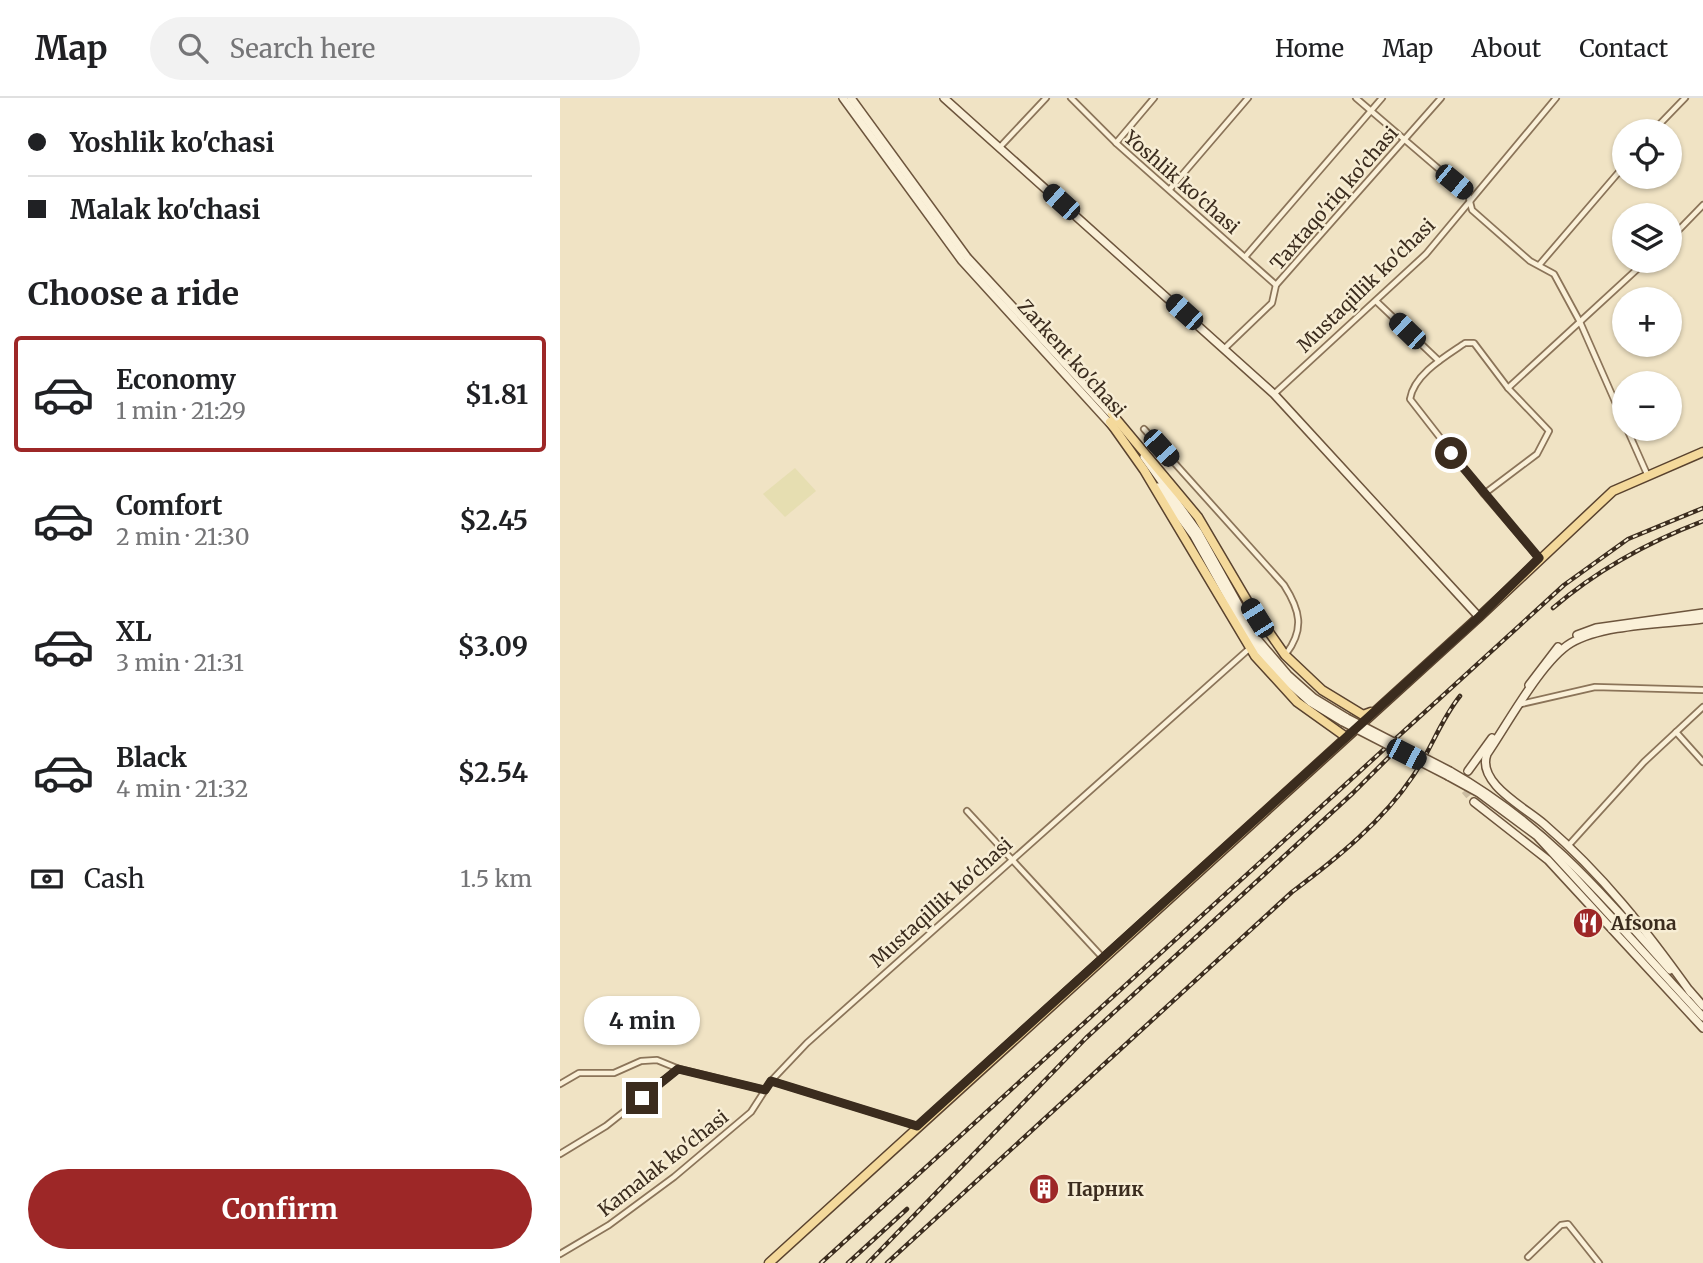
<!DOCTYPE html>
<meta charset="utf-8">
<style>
:root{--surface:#fff;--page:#f2f2f2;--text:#202124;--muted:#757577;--line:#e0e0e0;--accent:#9d2727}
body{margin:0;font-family:Merriweather,serif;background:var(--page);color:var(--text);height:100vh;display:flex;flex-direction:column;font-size:26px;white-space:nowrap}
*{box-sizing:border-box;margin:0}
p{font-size:23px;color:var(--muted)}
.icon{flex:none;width:38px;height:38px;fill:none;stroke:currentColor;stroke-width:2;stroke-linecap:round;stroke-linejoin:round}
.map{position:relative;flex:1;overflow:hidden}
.panel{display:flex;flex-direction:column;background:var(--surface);width:560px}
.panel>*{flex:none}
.banner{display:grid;align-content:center;height:154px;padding:0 28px;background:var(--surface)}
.fabs{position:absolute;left:1052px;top:21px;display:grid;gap:14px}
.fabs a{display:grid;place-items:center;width:70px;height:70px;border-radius:50%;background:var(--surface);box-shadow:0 2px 5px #0004;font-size:35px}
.end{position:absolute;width:32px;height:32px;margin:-16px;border:9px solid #3b2c1e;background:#fff;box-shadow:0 0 0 4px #fff}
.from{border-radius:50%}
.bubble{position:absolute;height:49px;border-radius:24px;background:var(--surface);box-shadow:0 2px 5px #0004;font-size:23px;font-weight:700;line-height:49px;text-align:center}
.car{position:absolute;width:21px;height:42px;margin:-21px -10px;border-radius:9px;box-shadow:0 0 5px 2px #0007;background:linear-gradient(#222 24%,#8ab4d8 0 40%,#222 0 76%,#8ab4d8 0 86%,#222 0)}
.banner b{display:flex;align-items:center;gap:24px;height:66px;font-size:26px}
.banner b+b{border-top:2px solid var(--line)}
.banner i{width:18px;height:18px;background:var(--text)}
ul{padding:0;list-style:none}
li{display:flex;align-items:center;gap:21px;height:116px;margin:0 14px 10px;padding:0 14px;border:4px solid transparent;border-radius:7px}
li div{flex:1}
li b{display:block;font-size:26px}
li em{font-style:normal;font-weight:700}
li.active{border-color:var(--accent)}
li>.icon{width:63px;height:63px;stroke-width:1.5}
h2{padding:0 28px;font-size:32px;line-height:84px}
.pay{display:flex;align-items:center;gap:18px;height:77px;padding:0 28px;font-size:26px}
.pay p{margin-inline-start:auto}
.action{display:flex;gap:14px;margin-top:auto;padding:14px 28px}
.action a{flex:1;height:80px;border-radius:42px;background:var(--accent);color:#fff;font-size:28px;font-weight:700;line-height:80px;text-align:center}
header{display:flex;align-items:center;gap:42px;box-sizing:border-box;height:98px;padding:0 35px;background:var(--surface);border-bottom:2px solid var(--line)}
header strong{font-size:33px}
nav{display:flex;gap:38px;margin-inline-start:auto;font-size:24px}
.search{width:490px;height:63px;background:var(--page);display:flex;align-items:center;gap:18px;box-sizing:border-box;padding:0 24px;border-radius:38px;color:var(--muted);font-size:26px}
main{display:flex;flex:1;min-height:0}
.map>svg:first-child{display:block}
.farmland{fill:#e6deb1}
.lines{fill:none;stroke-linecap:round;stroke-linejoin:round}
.secondary-tunnel{stroke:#ccbea3;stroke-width:7;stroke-dasharray:7 3.5;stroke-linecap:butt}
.street-casing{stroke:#8b7459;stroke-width:8}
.secondary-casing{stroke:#6d553d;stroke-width:10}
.primary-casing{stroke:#59422e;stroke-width:11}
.street{stroke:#faf0d8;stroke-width:4.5}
.secondary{stroke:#faf0d8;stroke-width:7}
.primary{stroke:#f4d99b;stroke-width:8}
.rail-casing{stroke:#3b2c1e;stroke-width:4.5}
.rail{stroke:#f7edd4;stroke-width:2;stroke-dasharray:5;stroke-linecap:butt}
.secondary-bridge-casing{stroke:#6d553d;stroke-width:10;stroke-linecap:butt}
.secondary-bridge{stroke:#faf0d8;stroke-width:7}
.route{stroke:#3b2c1e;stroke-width:9}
.labels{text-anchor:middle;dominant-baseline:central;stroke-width:5;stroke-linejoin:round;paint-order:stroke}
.street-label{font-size:19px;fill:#3b2c1e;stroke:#f7edd4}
.poi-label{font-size:19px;font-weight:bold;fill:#3b2c1e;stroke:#f7edd4;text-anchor:start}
</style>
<header>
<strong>Map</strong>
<div class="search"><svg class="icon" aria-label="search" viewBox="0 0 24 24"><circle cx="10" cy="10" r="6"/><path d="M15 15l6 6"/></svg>Search here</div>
<nav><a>Home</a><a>Map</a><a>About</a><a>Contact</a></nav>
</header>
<main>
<section class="panel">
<div class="banner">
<b><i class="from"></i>Yoshlik ko'chasi</b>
<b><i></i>Malak ko'chasi</b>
</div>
<h2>Choose a ride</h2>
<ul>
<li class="active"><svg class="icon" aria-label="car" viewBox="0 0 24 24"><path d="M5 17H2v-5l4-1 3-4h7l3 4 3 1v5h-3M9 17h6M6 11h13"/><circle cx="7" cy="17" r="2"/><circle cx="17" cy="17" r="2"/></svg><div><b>Economy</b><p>1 min · 21:29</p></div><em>$1.81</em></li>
<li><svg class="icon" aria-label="car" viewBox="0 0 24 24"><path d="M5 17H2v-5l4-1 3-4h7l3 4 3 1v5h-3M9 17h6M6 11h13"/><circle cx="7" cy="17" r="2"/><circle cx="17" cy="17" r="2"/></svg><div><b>Comfort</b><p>2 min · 21:30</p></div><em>$2.45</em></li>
<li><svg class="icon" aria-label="car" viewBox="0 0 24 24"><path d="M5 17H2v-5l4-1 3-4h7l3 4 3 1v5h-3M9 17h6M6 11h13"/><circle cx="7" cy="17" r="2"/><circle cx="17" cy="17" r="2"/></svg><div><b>XL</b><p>3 min · 21:31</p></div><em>$3.09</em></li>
<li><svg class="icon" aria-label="car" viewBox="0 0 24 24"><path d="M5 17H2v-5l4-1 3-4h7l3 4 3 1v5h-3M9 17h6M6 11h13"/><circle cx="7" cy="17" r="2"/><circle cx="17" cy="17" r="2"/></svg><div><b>Black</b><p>4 min · 21:32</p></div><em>$2.54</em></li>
</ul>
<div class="pay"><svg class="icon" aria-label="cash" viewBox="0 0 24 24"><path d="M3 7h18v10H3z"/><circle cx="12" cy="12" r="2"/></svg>Cash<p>1.5 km</p></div>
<div class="action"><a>Confirm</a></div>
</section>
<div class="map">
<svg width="1143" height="1165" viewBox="0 0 1143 1165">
<rect width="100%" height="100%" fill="#f0e3c4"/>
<polygon class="farmland" points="235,370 256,393 225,419 203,396"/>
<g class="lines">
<polyline class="secondary-tunnel" points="908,673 903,691 914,704"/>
<g class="street-casing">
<g id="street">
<polyline points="511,0 556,45 716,187"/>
<polyline points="796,0 908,96 912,112 970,163 994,176 1020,224 1064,324"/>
<polyline points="1093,33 1125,0"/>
<polyline points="556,45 594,0"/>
<polyline points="440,49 486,0"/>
<polyline points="610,91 688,0"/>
<polyline points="1110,141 1143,107"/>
<polyline points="685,159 822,0"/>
<polyline points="980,166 1064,68"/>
<polyline points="816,203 879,263"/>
<path d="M905 245H914L948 290 989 333 977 356 924 396 850 301C854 276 886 258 905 245Z"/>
<polyline points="665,250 712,205 716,187 881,0"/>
<polyline points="948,290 1086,163"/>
<polyline points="714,296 866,156 996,0"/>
<path d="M584 331 724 487C740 512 745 531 726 556"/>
<polyline points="1067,331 1087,376"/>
<polyline points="924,396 979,460"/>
<polyline points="961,606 1035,589 1143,592"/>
<polyline points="1116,634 1143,664"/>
<polyline points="407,713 542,859"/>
<polyline points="1008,748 1084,664 1143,609"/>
<polyline points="0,986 19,975 54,975 81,963 97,962 119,971 205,992"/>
<polyline points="357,1028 211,983 247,945 690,550"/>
<polyline points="0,1056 46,1028 118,971"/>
<polyline points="0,1156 49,1127 114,1079 191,1014 211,983"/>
<polyline points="968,1159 1001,1127 1008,1126 1039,1165"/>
</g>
</g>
<g class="secondary-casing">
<g id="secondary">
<polyline points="283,0 402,163 553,329"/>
<polyline points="291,0 407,159 554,319"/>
<polyline points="384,0 714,296 919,519"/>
<polyline points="584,359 638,434 698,542 728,577 754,600 787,620"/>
<polyline points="598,389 634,438 694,546 724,581 750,604 783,624"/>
<polyline points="1017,537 1036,530 1143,515"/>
<polyline points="969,587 998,549"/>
<path d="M890 673C982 725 1041 794 1110 872"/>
<polyline points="908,673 932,640"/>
<polyline points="888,678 919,695 977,738 1143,919"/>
<polyline points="914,704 988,762 1143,930"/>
<polyline points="1130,893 1143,908"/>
<path d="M1131 895C1086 832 1043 777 984 726 966 710 916 685 927 656 947 627 982 562 1011 545 1043 526 1105 526 1143 521"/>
</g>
</g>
<g class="primary-casing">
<g id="primary">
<polyline points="552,316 638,419 688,504 725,557 762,592 803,617 811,614"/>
<polyline points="550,324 584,372 695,558 737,604 786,639"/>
<polyline points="209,1165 919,519 1053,393 1143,354"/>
</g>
</g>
<use href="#street" class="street"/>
<use href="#secondary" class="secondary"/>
<use href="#primary" class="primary"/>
<g class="rail-casing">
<g id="rail">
<path d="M993 510C1037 472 1088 444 1143 423"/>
<polyline points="261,1165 1004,487 1068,441 1143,410"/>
<polyline points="288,1165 347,1111"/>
<polyline points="308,1165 526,940 793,695 835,653"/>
<path d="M327 1165 732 794C776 761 823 723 853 678 871 652 880 623 900 598"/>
</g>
</g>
<use href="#rail" class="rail"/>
<g class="secondary-bridge-casing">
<g id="secondary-bridge">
<polyline points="787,620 890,673"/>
<polyline points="783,624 888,678"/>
</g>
</g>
<use href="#secondary-bridge" class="secondary-bridge"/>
</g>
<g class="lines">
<polyline class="route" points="82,1000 118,971 205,992 211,983 357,1028 919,519 979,460 891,355"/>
</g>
<defs>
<g id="restaurant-disc" transform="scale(1.575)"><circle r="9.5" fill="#9d2727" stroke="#f7edd4"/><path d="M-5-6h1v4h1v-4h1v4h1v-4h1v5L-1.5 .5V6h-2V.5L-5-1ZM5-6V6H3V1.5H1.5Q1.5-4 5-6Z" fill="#fff"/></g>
<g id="building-disc" transform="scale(1.575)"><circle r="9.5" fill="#9d2727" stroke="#f7edd4"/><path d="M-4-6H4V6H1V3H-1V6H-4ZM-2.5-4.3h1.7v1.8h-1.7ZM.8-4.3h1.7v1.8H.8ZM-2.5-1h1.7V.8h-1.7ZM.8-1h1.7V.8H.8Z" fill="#fff"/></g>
</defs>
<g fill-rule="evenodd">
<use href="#restaurant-disc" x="1028" y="825"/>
<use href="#building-disc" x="484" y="1091"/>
</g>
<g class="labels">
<g class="street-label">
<text transform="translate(622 84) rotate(41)">Yoshlik ko'chasi</text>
<text transform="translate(774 100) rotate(-49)">Taxtaqo'riq ko'chasi</text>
<text transform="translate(806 187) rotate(-44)">Mustaqillik ko'chasi</text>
<text transform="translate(512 260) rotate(48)">Zarkent ko'chasi</text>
<text transform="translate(381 804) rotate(-42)">Mustaqillik ko'chasi</text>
<text transform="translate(103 1065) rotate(-38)">Kamalak ko'chasi</text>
</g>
<g class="poi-label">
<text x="1051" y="825">Afsona</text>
<text x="507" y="1091">Парник</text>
</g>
</g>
</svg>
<div class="fabs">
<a><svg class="icon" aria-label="locate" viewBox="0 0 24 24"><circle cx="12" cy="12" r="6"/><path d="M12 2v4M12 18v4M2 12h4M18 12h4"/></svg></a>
<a><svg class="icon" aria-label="layers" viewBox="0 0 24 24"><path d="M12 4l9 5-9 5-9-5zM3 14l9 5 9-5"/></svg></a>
<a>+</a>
<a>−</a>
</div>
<i class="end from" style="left:891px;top:355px"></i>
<i class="end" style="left:82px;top:1000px"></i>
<div class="bubble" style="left:24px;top:898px;width:116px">4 min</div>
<i class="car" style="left:894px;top:84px;rotate:129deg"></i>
<i class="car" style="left:501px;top:104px;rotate:312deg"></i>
<i class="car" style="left:624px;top:214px;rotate:312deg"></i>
<i class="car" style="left:847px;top:233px;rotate:314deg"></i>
<i class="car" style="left:601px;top:350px;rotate:138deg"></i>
<i class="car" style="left:697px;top:520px;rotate:328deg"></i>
<i class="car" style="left:846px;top:656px;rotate:117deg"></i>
</div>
</main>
